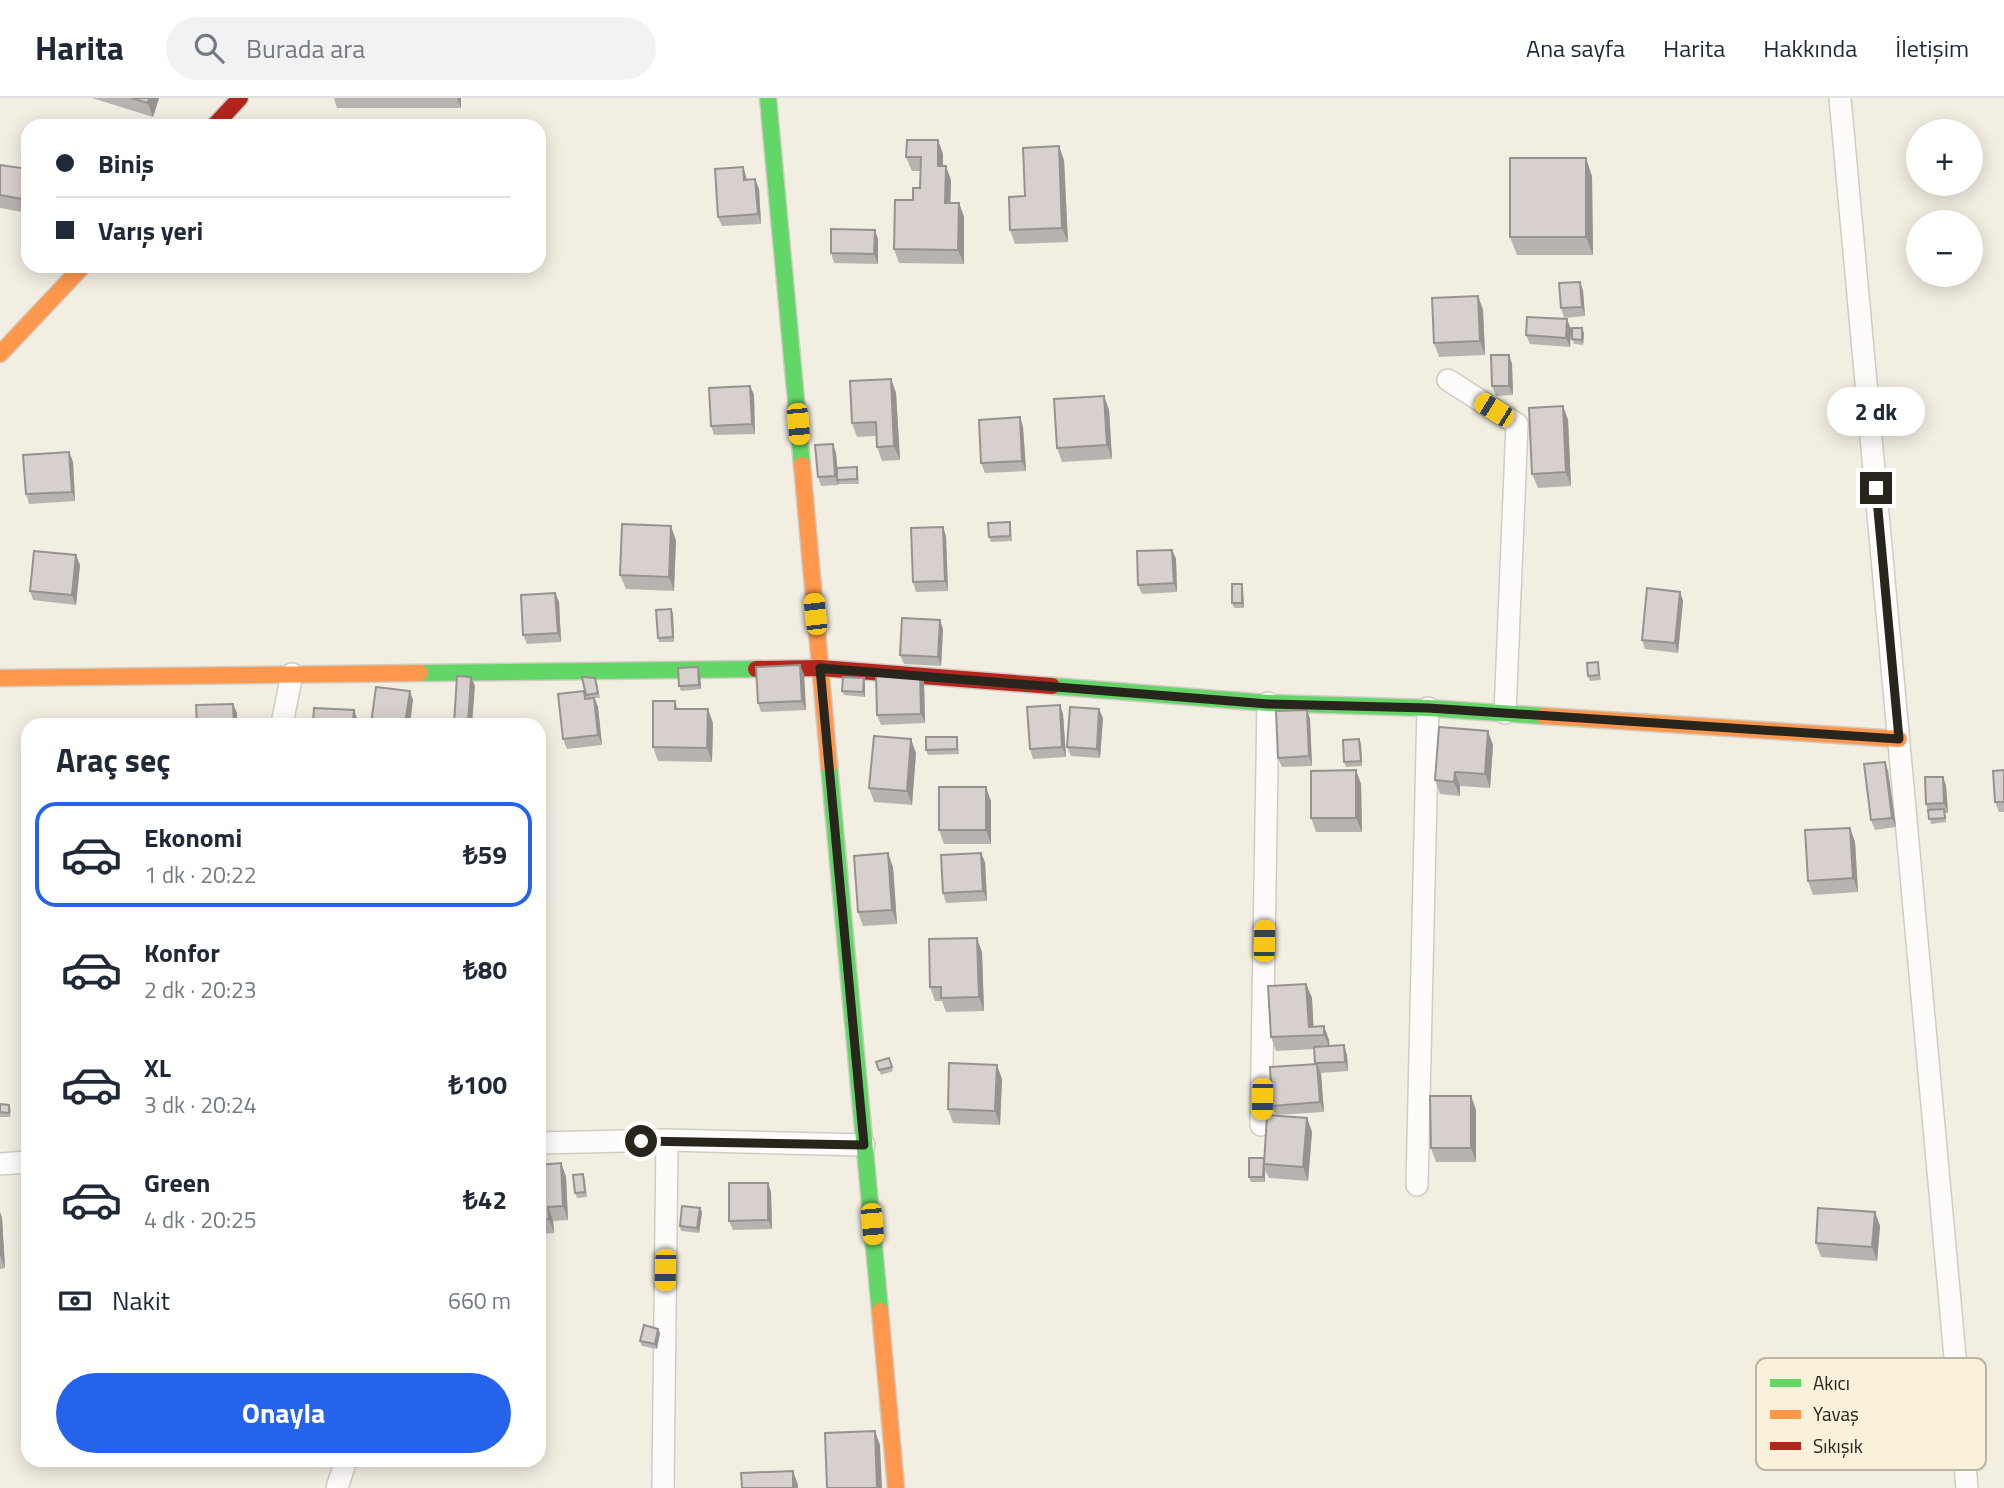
<!DOCTYPE html>
<html lang="tr">
<meta charset="utf-8">
<style>
:root{--surface:#fff;--page:#f2f2f3;--text:#1f2937;--muted:#747a83;--line:#e0e1e3;--accent:#2563eb}
body{margin:0;font-family:"Titillium Web",sans-serif;background:var(--page);color:var(--text);height:100vh;display:flex;flex-direction:column;font-size:26px;white-space:nowrap}
*{box-sizing:border-box;margin:0}
p{font-size:23px;color:var(--muted)}
.icon{flex:none;width:38px;height:38px;fill:none;stroke:currentColor;stroke-width:2;stroke-linecap:round;stroke-linejoin:round}
.map{position:relative;flex:1;overflow:hidden}
.details{position:absolute;left:21px;top:620px;width:525px;height:749px;display:flex;flex-direction:column;background:var(--surface);border-radius:21px;box-shadow:0 4px 18px #0003}
.details>*{flex:none}
.top-card{position:absolute;left:21px;top:21px;width:525px;height:154px;border-radius:21px;box-shadow:0 4px 18px #0003;display:grid;align-content:center;height:154px;padding:0 35px;background:var(--surface)}
.fabs{position:absolute;left:1906px;top:21px;display:grid;gap:14px}
.fabs a{display:grid;place-items:center;width:77px;height:77px;border-radius:50%;background:var(--surface);box-shadow:0 4px 18px #0003;font-size:35px}
.end{position:absolute;width:32px;height:32px;margin:-16px;border:9px solid #28251d;background:#fff;box-shadow:0 0 0 4px #fff}
.from{border-radius:50%}
.bubble{position:absolute;height:49px;border-radius:24px;background:var(--surface);box-shadow:0 4px 18px #0003;font-size:23px;font-weight:700;line-height:49px;text-align:center}
.car{position:absolute;width:21px;height:42px;margin:-21px -10px;border-radius:9px;box-shadow:0 0 5px 2px #0007;background:linear-gradient(#f5c518 24%,#345 0 40%,#f5c518 0 76%,#345 0 86%,#f5c518 0)}
.top-card b{display:flex;align-items:center;gap:24px;height:66px;font-size:26px}
.top-card b+b{border-top:2px solid var(--line)}
.top-card i{width:18px;height:18px;background:var(--text)}
ul{padding:0;list-style:none}
li{display:flex;align-items:center;gap:21px;height:105px;margin:0 14px 10px;padding:0 21px;border:4px solid transparent;border-radius:21px}
li div{flex:1}
li b{display:block;font-size:26px}
li em{font-style:normal;font-weight:700}
li.current{border-color:var(--accent)}
li>.icon{width:63px;height:63px;stroke-width:1.5}
h2{padding:0 35px;font-size:32px;line-height:84px}
.pay{display:flex;align-items:center;gap:18px;height:77px;padding:0 35px;font-size:26px}
.pay p{margin-inline-start:auto}
.action{display:flex;gap:14px;margin-top:auto;padding:14px 35px}
.action a{flex:1;height:80px;border-radius:42px;background:var(--accent);color:#fff;font-size:28px;font-weight:700;line-height:80px;text-align:center}
header{display:flex;align-items:center;gap:42px;box-sizing:border-box;height:98px;padding:0 35px;background:var(--surface);border-bottom:2px solid var(--line)}
header strong{font-size:33px}
nav{display:flex;gap:38px;margin-inline-start:auto;font-size:24px}
.search{width:490px;height:63px;background:var(--page);display:flex;align-items:center;gap:18px;box-sizing:border-box;padding:0 24px;border-radius:38px;color:var(--muted);font-size:26px}
.map>svg:first-child{display:block}
.lines{fill:none;stroke-linecap:round;stroke-linejoin:round}
.street-casing{stroke:#d0ccc3;stroke-width:24}
.fast-casing{stroke:#d0ccc3;stroke-width:19}
.slow-casing{stroke:#d0ccc3;stroke-width:19}
.jam-casing{stroke:#d0ccc3;stroke-width:19}
.street{stroke:#fdfcfb;stroke-width:21}
.fast{stroke:#63d668;stroke-width:16}
.slow{stroke:#ff974d;stroke-width:16}
.jam{stroke:#b3261e;stroke-width:16}
.wall{fill:#b9b3b0}
.shaded-wall{fill:#969290}
.building{fill:#d7d0cd;stroke:#969290;stroke-width:2}
.route{stroke:#28251d;stroke-width:9}
.key{fill:#faf1db;stroke:#bbb4a2;stroke-width:2}
.key-label{font-size:19px;fill:#28251d}
</style>
<header>
<strong>Harita</strong>
<div class="search"><svg class="icon" aria-label="search" viewBox="0 0 24 24"><circle cx="10" cy="10" r="6"/><path d="M15 15l6 6"/></svg>Burada ara</div>
<nav><a>Ana sayfa</a><a>Harita</a><a>Hakkında</a><a>İletişim</a></nav>
</header>
<div class="map">
<svg width="2004" height="1390" viewBox="0 0 2004 1390">
<rect width="100%" height="100%" fill="#f3eee2"/>
<g class="lines">
<g class="street-casing">
<g id="street">
<polyline points="1840,0 1967,1390"/>
<polyline points="1448,282 1517,326 1505,615"/>
<polyline points="282,626 292,576"/>
<polyline points="1261,1027 1268,605"/>
<polyline points="539,1045 667,1042 864,1047"/>
<polyline points="0,1066 28,1064"/>
<polyline points="1417,1087 1428,610"/>
<polyline points="337,1390 346,1362"/>
<polyline points="663,1390 667,1042"/>
</g>
</g>
<g class="fast-casing">
<g id="fast">
<polyline points="768,0 802,367"/>
<polyline points="420,575 756,571"/>
<polyline points="1052,588 1268,605 1428,610 1544,618"/>
<polyline points="829,667 880,1213"/>
</g>
</g>
<g class="slow-casing">
<g id="slow">
<polyline points="0,256 83,168"/>
<polyline points="802,367 829,667"/>
<polyline points="0,580 420,575"/>
<polyline points="1544,618 1899,641"/>
<polyline points="880,1213 896,1390"/>
</g>
</g>
<g class="jam-casing">
<g id="jam">
<polyline points="214,28 240,0"/>
<polyline points="756,571 820,570 1052,588"/>
</g>
</g>
<use href="#street" class="street"/>
<use href="#fast" class="fast"/>
<use href="#slow" class="slow"/>
<use href="#jam" class="jam"/>
</g>
<g class="wall">
<polygon points="92,0 159,0 153,19"/>
<polygon points="334,0 461,0 461,10 337,10"/>
<polygon points="938,42 943,56 943,68 951,82 950,105 959,105 964,119 964,166 899,165 894,151 913,102 920,90 921,73 912,73 906,59"/>
<polygon points="1064,62 1068,144 1015,146 1010,132 1025,98"/>
<polygon points="0,67 28,71 28,115 0,110"/>
<polygon points="743,69 747,82 755,81 759,91 761,126 722,128 718,119"/>
<polygon points="1592,78 1593,157 1517,157 1510,139"/>
<polygon points="878,141 878,166 834,165 831,155"/>
<polygon points="1580,184 1583,193 1585,218 1564,220 1561,210"/>
<polygon points="1478,198 1483,212 1485,257 1439,259 1434,245"/>
<polygon points="1582,230 1584,235 1583,247 1574,246 1572,241"/>
<polygon points="1571,231 1570,249 1530,246 1526,237"/>
<polygon points="1509,257 1512,266 1513,297 1496,298 1492,288"/>
<polygon points="891,281 896,295 900,362 882,363 877,349 876,338 857,339 852,325"/>
<polygon points="750,288 754,297 755,336 714,337 711,328"/>
<polygon points="1104,298 1109,312 1112,361 1062,364 1057,350"/>
<polygon points="1563,308 1568,322 1571,388 1538,390 1532,376"/>
<polygon points="1023,329 1026,373 985,375 981,365"/>
<polygon points="69,354 73,364 75,403 29,406 26,396"/>
<polygon points="836,355 837,370 858,374 859,386 839,386 838,384 839,387 821,388 818,379"/>
<polygon points="1010,424 1011,428 1012,443 991,444 989,439"/>
<polygon points="946,438 948,493 916,494 913,484"/>
<polygon points="676,442 674,493 626,491 620,477"/>
<polygon points="1172,452 1176,461 1177,494 1142,496 1138,487"/>
<polygon points="80,467 76,507 33,502 30,493"/>
<polygon points="1242,486 1243,491 1244,510 1234,510 1232,505"/>
<polygon points="1680,494 1683,503 1678,555 1645,551 1642,542"/>
<polygon points="555,495 559,504 561,544 527,546 523,537"/>
<polygon points="671,511 673,516 674,544 659,544 658,540"/>
<polygon points="943,531 941,568 904,566 900,557"/>
<polygon points="1598,564 1601,582 1590,583 1588,578"/>
<polygon points="698,569 700,574 701,591 681,593 679,588"/>
<polygon points="920,575 924,584 925,625 881,627 877,617"/>
<polygon points="804,576 806,612 761,614 758,605"/>
<polygon points="597,585 600,600 595,600 598,609 602,647 567,651 563,641 586,596"/>
<polygon points="865,585 865,599 844,597 842,593"/>
<polygon points="675,603 678,611 713,625 712,664 658,663 653,649"/>
<polygon points="1307,612 1310,621 1312,668 1282,669 1278,660"/>
<polygon points="1063,616 1066,659 1033,661 1030,651"/>
<polygon points="1103,620 1100,660 1071,658 1067,649"/>
<polygon points="958,643 959,656 928,657 926,652"/>
<polygon points="1361,646 1362,668 1346,669 1344,664"/>
<polygon points="1493,647 1490,690 1460,688 1460,698 1440,696 1435,682"/>
<polygon points="916,655 912,707 874,704 869,690"/>
<polygon points="1356,672 1361,686 1362,734 1316,734 1311,720"/>
<polygon points="2004,672 2004,714 1999,714 1995,704"/>
<polygon points="1888,673 1896,729 1875,732 1871,722"/>
<polygon points="1943,679 1946,688 1948,715 1945,715 1946,724 1931,726 1926,706"/>
<polygon points="991,703 991,746 944,746 939,732"/>
<polygon points="1850,730 1855,744 1858,794 1813,797 1808,783"/>
<polygon points="985,764 987,803 946,805 943,795"/>
<polygon points="893,769 897,826 863,828 858,814"/>
<polygon points="982,854 984,913 946,914 942,903 935,903 930,889"/>
<polygon points="1306,886 1312,900 1313,929 1324,928 1329,942 1329,948 1347,957 1348,973 1321,975 1324,1014 1276,1017 1272,1008 1315,966 1314,951 1276,953 1271,939"/>
<polygon points="889,960 893,973 881,977 876,964"/>
<polygon points="1002,981 1000,1027 953,1025 948,1011"/>
<polygon points="1471,998 1476,1012 1476,1064 1436,1064 1431,1050"/>
<polygon points="0,1006 9,1007 11,1012 10,1019 0,1019"/>
<polygon points="1307,1020 1312,1034 1308,1083 1269,1080 1265,1072 1265,1084 1251,1084 1249,1079 1264,1061"/>
<polygon points="561,1065 566,1079 568,1122 553,1123 554,1135 539,1136 539,1067"/>
<polygon points="583,1076 585,1081 587,1099 577,1100 575,1095"/>
<polygon points="768,1085 771,1094 772,1131 733,1132 729,1123"/>
<polygon points="0,1114 2,1120 5,1170 0,1171"/>
<polygon points="702,1114 699,1135 681,1133 680,1128"/>
<polygon points="1875,1114 1880,1128 1877,1163 1821,1159 1816,1145"/>
<polygon points="658,1231 660,1235 657,1251 642,1248 640,1243"/>
</g>
<g class="shaded-wall">
<polygon points="149,0 159,0 153,19 148,5"/>
<polygon points="457,0 461,0 461,10"/>
<polygon points="938,42 943,56 943,82 938,68"/>
<polygon points="1059,48 1064,62 1068,144 1062,130"/>
<polygon points="1586,60 1592,78 1593,157 1586,139"/>
<polygon points="946,68 951,82 950,119 945,105"/>
<polygon points="743,69 746,78 747,91 744,82"/>
<polygon points="755,81 759,91 761,126 758,116"/>
<polygon points="959,105 964,119 964,166 958,152"/>
<polygon points="875,132 878,141 878,166 874,156"/>
<polygon points="1580,184 1583,193 1585,218 1582,209"/>
<polygon points="1478,198 1483,212 1485,257 1480,243"/>
<polygon points="1567,221 1571,231 1570,249 1566,240"/>
<polygon points="1582,230 1584,235 1583,247 1582,242"/>
<polygon points="1509,257 1512,266 1513,297 1509,288"/>
<polygon points="891,281 896,295 900,362 894,348"/>
<polygon points="750,288 754,297 755,336 752,326"/>
<polygon points="1104,298 1109,312 1112,361 1107,347"/>
<polygon points="1563,308 1568,322 1571,388 1566,374"/>
<polygon points="1020,319 1023,329 1026,373 1022,363"/>
<polygon points="833,346 836,355 839,387 835,378"/>
<polygon points="69,354 73,364 75,403 72,394"/>
<polygon points="671,428 676,442 674,493 669,479"/>
<polygon points="943,429 946,438 948,493 945,483"/>
<polygon points="1172,452 1176,461 1177,494 1174,485"/>
<polygon points="76,457 80,467 76,507 72,497"/>
<polygon points="1242,486 1243,491 1244,510 1242,505"/>
<polygon points="1680,494 1683,503 1678,555 1675,545"/>
<polygon points="555,495 559,504 561,544 558,535"/>
<polygon points="671,511 673,516 674,544 673,539"/>
<polygon points="940,522 943,531 941,568 938,559"/>
<polygon points="800,567 804,576 806,612 802,603"/>
<polygon points="698,569 700,574 701,591 699,587"/>
<polygon points="920,575 924,584 925,625 921,616"/>
<polygon points="471,579 475,588 472,626 468,626"/>
<polygon points="864,580 865,585 865,599 863,594"/>
<polygon points="410,593 413,602 410,626 405,626"/>
<polygon points="594,600 598,609 602,647 598,637"/>
<polygon points="233,606 237,615 237,626 234,626"/>
<polygon points="1060,607 1063,616 1066,659 1062,649"/>
<polygon points="708,611 713,625 712,664 707,650"/>
<polygon points="1099,611 1103,620 1100,660 1097,651"/>
<polygon points="354,612 359,626 353,626"/>
<polygon points="1307,612 1310,621 1312,668 1309,658"/>
<polygon points="1488,633 1493,647 1490,690 1485,676"/>
<polygon points="911,641 916,655 912,707 907,693"/>
<polygon points="1359,641 1361,646 1362,668 1361,663"/>
<polygon points="1885,664 1888,673 1896,729 1892,720"/>
<polygon points="1356,672 1361,686 1362,734 1356,720"/>
<polygon points="1455,674 1460,688 1460,698 1454,684"/>
<polygon points="1943,679 1946,688 1948,715 1944,705"/>
<polygon points="986,689 991,703 991,746 986,732"/>
<polygon points="1850,730 1855,744 1858,794 1853,780"/>
<polygon points="888,755 893,769 897,826 892,812"/>
<polygon points="981,755 985,764 987,803 983,793"/>
<polygon points="977,840 982,854 984,913 979,899"/>
<polygon points="1306,886 1312,900 1314,937 1309,929"/>
<polygon points="1324,928 1329,942 1330,951 1324,937"/>
<polygon points="1344,947 1347,957 1348,973 1345,964"/>
<polygon points="1317,966 1321,976 1324,1014 1320,1004"/>
<polygon points="997,967 1002,981 1000,1027 995,1013"/>
<polygon points="1471,998 1476,1012 1476,1064 1471,1050"/>
<polygon points="1307,1020 1312,1034 1308,1083 1303,1069"/>
<polygon points="561,1065 566,1079 568,1122 563,1108"/>
<polygon points="1264,1067 1265,1072 1265,1084 1263,1079"/>
<polygon points="768,1085 771,1094 772,1131 768,1122"/>
<polygon points="548,1109 553,1123 554,1135 549,1121"/>
<polygon points="700,1110 702,1114 699,1135 697,1130"/>
<polygon points="0,1114 2,1120 5,1170 0,1157"/>
<polygon points="1875,1114 1880,1128 1877,1163 1872,1149"/>
<polygon points="658,1231 660,1235 657,1251 655,1246"/>
<polygon points="875,1333 880,1347 882,1390 877,1390"/>
<polygon points="793,1373 798,1387 798,1390 793,1390"/>
</g>
<g class="building">
<polygon points="131,0 149,0 148,5"/>
<polygon points="907,42 938,42 938,68 946,68 945,105 959,105 958,152 894,151 895,102 913,102 913,90 920,90 921,59 906,59"/>
<polygon points="1059,48 1062,130 1010,132 1009,99 1025,98 1023,50"/>
<rect x="1510" y="60" width="76" height="79"/>
<polygon points="0,67 28,71 28,102 0,97"/>
<polygon points="743,69 744,82 755,81 758,116 718,119 715,71"/>
<polygon points="831,131 875,132 874,156 831,155"/>
<polygon points="1580,184 1582,209 1561,210 1559,185"/>
<polygon points="1478,198 1480,243 1434,245 1432,200"/>
<polygon points="1527,219 1567,221 1566,240 1526,237"/>
<polygon points="1572,230 1582,230 1582,242 1572,241"/>
<polygon points="1491,257 1509,257 1509,288 1492,288"/>
<polygon points="891,281 894,348 877,349 876,324 852,325 850,283"/>
<polygon points="750,288 752,326 711,328 709,290"/>
<polygon points="1104,298 1107,347 1057,350 1054,301"/>
<polygon points="1563,308 1566,374 1532,376 1529,310"/>
<polygon points="1020,319 1022,363 981,365 979,322"/>
<polygon points="833,346 835,378 818,379 815,347"/>
<polygon points="69,354 72,394 26,396 23,357"/>
<polygon points="857,369 857,381 837,382 837,370"/>
<polygon points="1010,424 1010,438 989,439 988,425"/>
<polygon points="622,426 671,428 669,479 620,477"/>
<polygon points="943,429 945,483 913,484 911,430"/>
<polygon points="1172,452 1174,485 1138,487 1137,453"/>
<polygon points="34,453 76,457 72,497 30,493"/>
<rect x="1232" y="486" width="10" height="19"/>
<polygon points="1647,490 1680,494 1675,545 1642,542"/>
<polygon points="555,495 558,535 523,537 521,497"/>
<polygon points="671,511 673,539 658,540 656,512"/>
<polygon points="902,520 940,522 938,559 900,557"/>
<polygon points="1598,564 1599,577 1588,578 1587,565"/>
<polygon points="800,567 802,603 758,605 756,569"/>
<polygon points="698,569 699,587 679,588 678,570"/>
<polygon points="920,575 921,616 877,617 876,576"/>
<polygon points="457,578 471,579 468,626 454,626"/>
<polygon points="582,579 595,580 598,595 586,597"/>
<polygon points="843,579 864,580 863,594 842,593"/>
<polygon points="376,589 410,593 405,626 371,626"/>
<polygon points="584,593 585,601 594,600 598,637 563,641 558,596"/>
<polygon points="653,603 675,603 675,611 708,611 707,650 653,649"/>
<polygon points="233,606 234,626 197,626 196,607"/>
<polygon points="1060,607 1062,649 1030,651 1027,609"/>
<polygon points="1070,609 1099,611 1097,651 1067,649"/>
<polygon points="314,610 354,612 353,626 313,626"/>
<polygon points="1307,612 1309,658 1278,660 1276,613"/>
<polygon points="1439,629 1488,633 1485,676 1455,674 1454,684 1435,682"/>
<polygon points="874,638 911,641 907,693 869,690"/>
<polygon points="926,639 957,639 957,651 926,652"/>
<polygon points="1359,641 1361,663 1344,664 1343,642"/>
<polygon points="1885,664 1892,720 1871,722 1864,666"/>
<polygon points="1356,672 1356,720 1311,720 1311,673"/>
<polygon points="2004,672 2004,704 1995,704 1993,673"/>
<polygon points="1925,679 1943,679 1944,705 1926,706"/>
<rect x="939" y="689" width="47" height="43"/>
<polygon points="1944,711 1945,720 1929,721 1928,712"/>
<polygon points="1850,730 1853,780 1808,783 1805,732"/>
<polygon points="888,755 892,812 858,814 854,758"/>
<polygon points="981,755 983,793 943,795 941,757"/>
<polygon points="977,840 979,899 941,900 941,889 930,889 929,841"/>
<polygon points="1306,886 1309,929 1324,928 1324,937 1271,939 1268,888"/>
<polygon points="1344,947 1345,964 1315,965 1314,949"/>
<polygon points="889,960 892,969 879,972 876,964"/>
<polygon points="949,965 997,967 995,1013 948,1011"/>
<polygon points="1317,966 1320,1004 1272,1008 1270,969"/>
<polygon points="1430,998 1471,998 1471,1050 1431,1050"/>
<polygon points="0,1006 9,1007 9,1015 0,1014"/>
<polygon points="1267,1017 1307,1020 1303,1069 1264,1066"/>
<polygon points="1249,1060 1264,1060 1263,1079 1249,1079"/>
<polygon points="561,1065 563,1108 548,1109 549,1121 539,1122 539,1067"/>
<polygon points="583,1076 585,1094 575,1095 573,1077"/>
<polygon points="729,1085 768,1085 768,1122 729,1123"/>
<polygon points="682,1108 700,1110 697,1130 680,1128"/>
<polygon points="1818,1110 1875,1114 1872,1149 1816,1145"/>
<polygon points="644,1227 658,1231 655,1246 640,1243"/>
<polygon points="875,1333 877,1390 827,1390 825,1335"/>
<polygon points="793,1373 793,1390 742,1390 741,1375"/>
</g>
<g class="lines">
<polyline class="route" points="641,1043 864,1047 820,570 1268,606 1428,610 1899,641 1876,390"/>
</g>
<rect x="1756" y="1260" width="230" height="112" rx="10" class="key"/>
<rect x="1770" y="1281" width="31" height="8" fill="#63d668"/>
<rect x="1770" y="1312" width="31" height="9" fill="#ff974d"/>
<rect x="1770" y="1344" width="31" height="8" fill="#b3261e"/>
<g class="key-label">
<text x="1813" y="1292">Akıcı</text>
<text x="1813" y="1323">Yavaş</text>
<text x="1813" y="1355">Sıkışık</text>
</g>
</svg>
<div class="fabs">
<a>+</a>
<a>−</a>
</div>
<i class="end from" style="left:641px;top:1043px"></i>
<i class="end" style="left:1876px;top:390px"></i>
<div class="bubble" style="left:1827px;top:289px;width:98px">2 dk</div>
<i class="car" style="left:1494px;top:312px;rotate:302deg"></i>
<i class="car" style="left:798px;top:326px;rotate:175deg"></i>
<i class="car" style="left:815px;top:516px;rotate:354deg"></i>
<i class="car" style="left:1264px;top:843px;rotate:1deg"></i>
<i class="car" style="left:1262px;top:1001px;rotate:181deg"></i>
<i class="car" style="left:872px;top:1126px;rotate:175deg"></i>
<i class="car" style="left:665px;top:1172px;rotate:181deg"></i>
<div class="top-card">
<b><i class="from"></i>Biniş</b>
<b><i></i>Varış yeri</b>
</div>
<section class="details">
<h2>Araç seç</h2>
<ul>
<li class="current"><svg class="icon" aria-label="car" viewBox="0 0 24 24"><path d="M5 17H2v-5l4-1 3-4h7l3 4 3 1v5h-3M9 17h6M6 11h13"/><circle cx="7" cy="17" r="2"/><circle cx="17" cy="17" r="2"/></svg><div><b>Ekonomi</b><p>1 dk · 20:22</p></div><em>₺59</em></li>
<li><svg class="icon" aria-label="car" viewBox="0 0 24 24"><path d="M5 17H2v-5l4-1 3-4h7l3 4 3 1v5h-3M9 17h6M6 11h13"/><circle cx="7" cy="17" r="2"/><circle cx="17" cy="17" r="2"/></svg><div><b>Konfor</b><p>2 dk · 20:23</p></div><em>₺80</em></li>
<li><svg class="icon" aria-label="car" viewBox="0 0 24 24"><path d="M5 17H2v-5l4-1 3-4h7l3 4 3 1v5h-3M9 17h6M6 11h13"/><circle cx="7" cy="17" r="2"/><circle cx="17" cy="17" r="2"/></svg><div><b>XL</b><p>3 dk · 20:24</p></div><em>₺100</em></li>
<li><svg class="icon" aria-label="car" viewBox="0 0 24 24"><path d="M5 17H2v-5l4-1 3-4h7l3 4 3 1v5h-3M9 17h6M6 11h13"/><circle cx="7" cy="17" r="2"/><circle cx="17" cy="17" r="2"/></svg><div><b>Green</b><p>4 dk · 20:25</p></div><em>₺42</em></li>
</ul>
<div class="pay"><svg class="icon" aria-label="cash" viewBox="0 0 24 24"><path d="M3 7h18v10H3z"/><circle cx="12" cy="12" r="2"/></svg>Nakit<p>660 m</p></div>
<div class="action"><a>Onayla</a></div>
</section>
</div>
